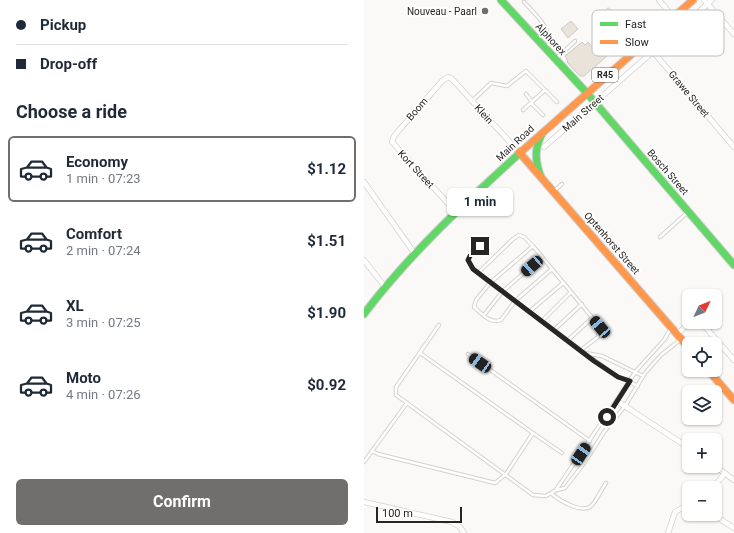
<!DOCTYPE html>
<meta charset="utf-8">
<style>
:root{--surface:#fff;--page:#f6f6f7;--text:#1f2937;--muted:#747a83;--line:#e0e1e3;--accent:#706f6e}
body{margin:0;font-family:Roboto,sans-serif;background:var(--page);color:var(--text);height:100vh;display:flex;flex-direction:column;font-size:15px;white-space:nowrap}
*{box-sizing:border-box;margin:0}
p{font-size:13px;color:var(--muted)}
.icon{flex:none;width:22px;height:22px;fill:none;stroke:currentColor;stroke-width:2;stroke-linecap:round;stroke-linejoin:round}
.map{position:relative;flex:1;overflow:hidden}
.sheet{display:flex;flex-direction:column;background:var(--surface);width:364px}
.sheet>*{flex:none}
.top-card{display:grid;align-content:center;height:88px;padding:0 16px;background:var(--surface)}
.needle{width:26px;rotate:47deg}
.controls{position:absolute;left:318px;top:289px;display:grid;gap:8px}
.controls a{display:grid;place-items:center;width:40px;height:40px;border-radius:6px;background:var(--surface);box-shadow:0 1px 3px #0004;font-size:20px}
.scale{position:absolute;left:12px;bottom:10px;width:86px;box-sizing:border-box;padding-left:4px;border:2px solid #262524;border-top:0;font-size:11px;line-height:14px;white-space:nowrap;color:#262524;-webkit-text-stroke:3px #fff;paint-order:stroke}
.end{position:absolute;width:18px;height:18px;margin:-9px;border:5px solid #262524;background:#fff;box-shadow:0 0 0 2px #fff}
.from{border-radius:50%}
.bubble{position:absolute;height:28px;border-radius:6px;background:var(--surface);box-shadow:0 1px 3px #0004;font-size:13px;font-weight:700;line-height:28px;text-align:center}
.car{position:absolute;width:12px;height:24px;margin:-12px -6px;border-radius:5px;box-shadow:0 0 3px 1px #0007;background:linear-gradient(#222 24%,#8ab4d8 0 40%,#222 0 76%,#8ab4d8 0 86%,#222 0)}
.top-card b{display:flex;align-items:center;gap:14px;height:38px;font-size:15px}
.top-card b+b{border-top:1px solid var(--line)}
.top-card i{width:10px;height:10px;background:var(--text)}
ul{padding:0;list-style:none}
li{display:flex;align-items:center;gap:12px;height:66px;margin:0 8px 6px;padding:0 8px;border:2px solid transparent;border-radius:6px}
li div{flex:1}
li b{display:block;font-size:15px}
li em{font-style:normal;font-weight:700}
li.selected{border-color:var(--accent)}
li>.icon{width:36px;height:36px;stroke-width:1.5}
h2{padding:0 16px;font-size:18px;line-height:48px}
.button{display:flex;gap:8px;margin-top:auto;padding:8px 16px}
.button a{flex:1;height:46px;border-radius:6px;background:var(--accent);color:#fff;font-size:16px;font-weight:700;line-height:46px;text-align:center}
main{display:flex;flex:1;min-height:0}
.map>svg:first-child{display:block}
.building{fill:#e9e3d9;stroke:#cccbca}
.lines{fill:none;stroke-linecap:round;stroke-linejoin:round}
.lane-casing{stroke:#d2d2d0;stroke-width:4.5}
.street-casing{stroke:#d2d2d0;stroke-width:6}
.fast-casing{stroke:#d2d2d0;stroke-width:9}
.slow-casing{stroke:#d2d2d0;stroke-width:9}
.lane{stroke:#fefefe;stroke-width:2.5}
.street{stroke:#fefefe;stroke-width:4.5}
.fast{stroke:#63d668;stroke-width:7}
.slow{stroke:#ff974d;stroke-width:7}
.route{stroke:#262524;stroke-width:5}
.poi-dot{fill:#706f6e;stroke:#fff;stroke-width:1.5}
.labels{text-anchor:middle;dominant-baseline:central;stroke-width:3.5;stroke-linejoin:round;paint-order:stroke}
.shield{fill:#fff;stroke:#676666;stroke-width:1}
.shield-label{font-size:9px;font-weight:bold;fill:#262524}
.poi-label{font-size:10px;fill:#262524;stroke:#fff;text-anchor:end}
.street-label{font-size:10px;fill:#262524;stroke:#fff}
.key{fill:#fff;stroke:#bebebd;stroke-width:1}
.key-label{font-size:11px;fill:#262524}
</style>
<main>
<section class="sheet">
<div class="top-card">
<b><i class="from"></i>Pickup</b>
<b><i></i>Drop-off</b>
</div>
<h2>Choose a ride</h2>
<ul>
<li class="selected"><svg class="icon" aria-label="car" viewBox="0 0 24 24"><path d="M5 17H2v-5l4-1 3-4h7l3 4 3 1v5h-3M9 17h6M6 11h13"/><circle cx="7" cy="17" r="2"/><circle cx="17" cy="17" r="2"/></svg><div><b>Economy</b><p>1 min · 07:23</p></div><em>$1.12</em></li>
<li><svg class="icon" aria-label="car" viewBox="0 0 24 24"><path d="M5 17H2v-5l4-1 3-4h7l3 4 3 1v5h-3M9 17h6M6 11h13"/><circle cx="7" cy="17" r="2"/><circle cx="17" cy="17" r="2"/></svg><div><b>Comfort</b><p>2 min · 07:24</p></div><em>$1.51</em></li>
<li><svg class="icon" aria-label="car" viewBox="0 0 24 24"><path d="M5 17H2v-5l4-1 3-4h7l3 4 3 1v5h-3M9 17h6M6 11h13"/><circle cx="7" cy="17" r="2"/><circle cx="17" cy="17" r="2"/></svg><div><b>XL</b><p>3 min · 07:25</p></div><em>$1.90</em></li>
<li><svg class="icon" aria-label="car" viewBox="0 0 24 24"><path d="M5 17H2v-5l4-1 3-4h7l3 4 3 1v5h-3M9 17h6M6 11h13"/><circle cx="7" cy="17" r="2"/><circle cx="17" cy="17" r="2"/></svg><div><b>Moto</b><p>4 min · 07:26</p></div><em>$0.92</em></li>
</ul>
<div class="button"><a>Confirm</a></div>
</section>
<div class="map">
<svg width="370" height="533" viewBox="0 0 370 533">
<rect width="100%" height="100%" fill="#faf9f7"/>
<g class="building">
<polygon points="207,21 214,29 204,38 197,29"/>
<polygon points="218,42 221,45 224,42 230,49 234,45 237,49 243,44 249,51 220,76 216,76 211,71 203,62 204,61 201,56"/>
</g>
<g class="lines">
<g class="lane-casing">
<g id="lane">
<path d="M160 2C172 15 188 28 184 47"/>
<polyline points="244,10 274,45"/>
<polyline points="193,58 211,41"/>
<polyline points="162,94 168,102"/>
<polyline points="108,101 127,83 143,86 162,71 193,102"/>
<polyline points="167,103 179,115"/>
<polyline points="159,110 181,90"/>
<polyline points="190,191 198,184"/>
<polyline points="296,237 324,212"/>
<polyline points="169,246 160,237 155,235 149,239 114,273 126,283 169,246 188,269"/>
<polyline points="114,273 109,269 104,260 106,256 116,246"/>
<path d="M126 283 151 301 137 320C126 324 118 314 110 307L112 300Z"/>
<polyline points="165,312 199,283"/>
<polyline points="120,315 138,292 178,257"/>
<polyline points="178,321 207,292"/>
<polyline points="75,325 32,387 32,395 169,495 182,496 192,490 272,371 300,340 307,328"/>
<polyline points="190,330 218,304"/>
<polyline points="204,340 228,318"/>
<polyline points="217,350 234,337 236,327 188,269 151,301 221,353"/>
<polyline points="104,354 226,441"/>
<polyline points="274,386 254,377 221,353 238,356 279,376"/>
<polyline points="169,433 198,453"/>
<polyline points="8,451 14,454 131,483 142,474 169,433 56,353"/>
<polyline points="0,462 43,403"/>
<polyline points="193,490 201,488 221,462 240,432 261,406 281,373 297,355 316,340"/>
<path d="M188 494C195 500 216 513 226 507 232 502 237 490 242 483"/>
</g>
</g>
<g class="street-casing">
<g id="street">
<polyline points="295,0 309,17"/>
<polyline points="340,0 370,34"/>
<polyline points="280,41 370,147"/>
<polyline points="180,147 348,0"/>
<polyline points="0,182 51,254"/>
<polyline points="91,211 28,142 30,136 79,80 84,77 88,79 155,152"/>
<polyline points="0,260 21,287"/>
<polyline points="337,322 370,360"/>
<polyline points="313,334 327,322"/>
<polyline points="253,401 325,448"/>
<polyline points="351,466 370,480"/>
<polyline points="349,488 361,473"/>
<polyline points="0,502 88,522 96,527 100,533"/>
<polyline points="348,514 370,528"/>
<polyline points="304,533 311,512 325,504"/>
</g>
</g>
<g class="fast-casing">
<g id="fast">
<polyline points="137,0 222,92 370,265"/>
<path d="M177 177C171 162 170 149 178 134"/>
<path d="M0 314C46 253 102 202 158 151"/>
</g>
</g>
<g class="slow-casing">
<g id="slow">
<polyline points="158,151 329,0"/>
<polyline points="155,152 325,348"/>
<polyline points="344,370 370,400"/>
</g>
</g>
<use href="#lane" class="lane"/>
<use href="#street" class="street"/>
<use href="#fast" class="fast"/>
<use href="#slow" class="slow"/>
</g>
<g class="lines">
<polyline class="route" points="116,246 106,256 104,260 109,269 230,361 254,377 266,381 243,417"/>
</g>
<circle class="poi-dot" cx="121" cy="11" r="4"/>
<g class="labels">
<rect class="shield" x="228" y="68" width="26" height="14" rx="3"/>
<g class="shield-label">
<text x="241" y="75">R45</text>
</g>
<g class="poi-label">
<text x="113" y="11">Nouveau - Paarl</text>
</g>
<g class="street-label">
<text transform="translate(187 39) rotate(47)">Alphorex</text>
<text transform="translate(325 94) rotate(50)">Grawe Street</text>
<text transform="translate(53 109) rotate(-49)">Boom</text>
<text transform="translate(219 113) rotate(-41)">Main Street</text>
<text transform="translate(120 114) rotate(48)">Klein</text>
<text transform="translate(151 143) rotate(-43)">Main Road</text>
<text transform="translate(52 169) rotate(47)">Kort Street</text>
<text transform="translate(304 172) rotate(49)">Bosch Street</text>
<text transform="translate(248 243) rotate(49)">Optenhorst Street</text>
</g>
</g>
<rect x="228" y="10" width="132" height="46" rx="6" class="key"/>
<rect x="236" y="22" width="18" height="4" fill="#63d668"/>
<rect x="236" y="40" width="18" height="4" fill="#ff974d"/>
<g class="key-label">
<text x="261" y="28">Fast</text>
<text x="261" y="46">Slow</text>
</g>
</svg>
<div class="controls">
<a><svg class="needle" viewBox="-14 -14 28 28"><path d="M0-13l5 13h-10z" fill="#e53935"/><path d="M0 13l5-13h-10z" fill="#747a83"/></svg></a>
<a><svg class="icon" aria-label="locate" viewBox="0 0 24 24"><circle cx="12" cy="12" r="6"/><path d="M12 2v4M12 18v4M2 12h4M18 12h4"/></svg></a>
<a><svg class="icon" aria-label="layers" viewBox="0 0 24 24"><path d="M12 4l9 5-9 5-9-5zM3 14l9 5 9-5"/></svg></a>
<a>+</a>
<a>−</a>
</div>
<div class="scale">100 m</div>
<i class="end from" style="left:243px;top:417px"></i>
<i class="end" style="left:116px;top:246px"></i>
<div class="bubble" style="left:83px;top:188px;width:66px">1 min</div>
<i class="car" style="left:168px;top:266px;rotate:229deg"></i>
<i class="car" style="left:236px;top:327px;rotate:320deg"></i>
<i class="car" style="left:116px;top:363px;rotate:305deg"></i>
<i class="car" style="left:217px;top:454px;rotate:34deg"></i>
</div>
</main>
